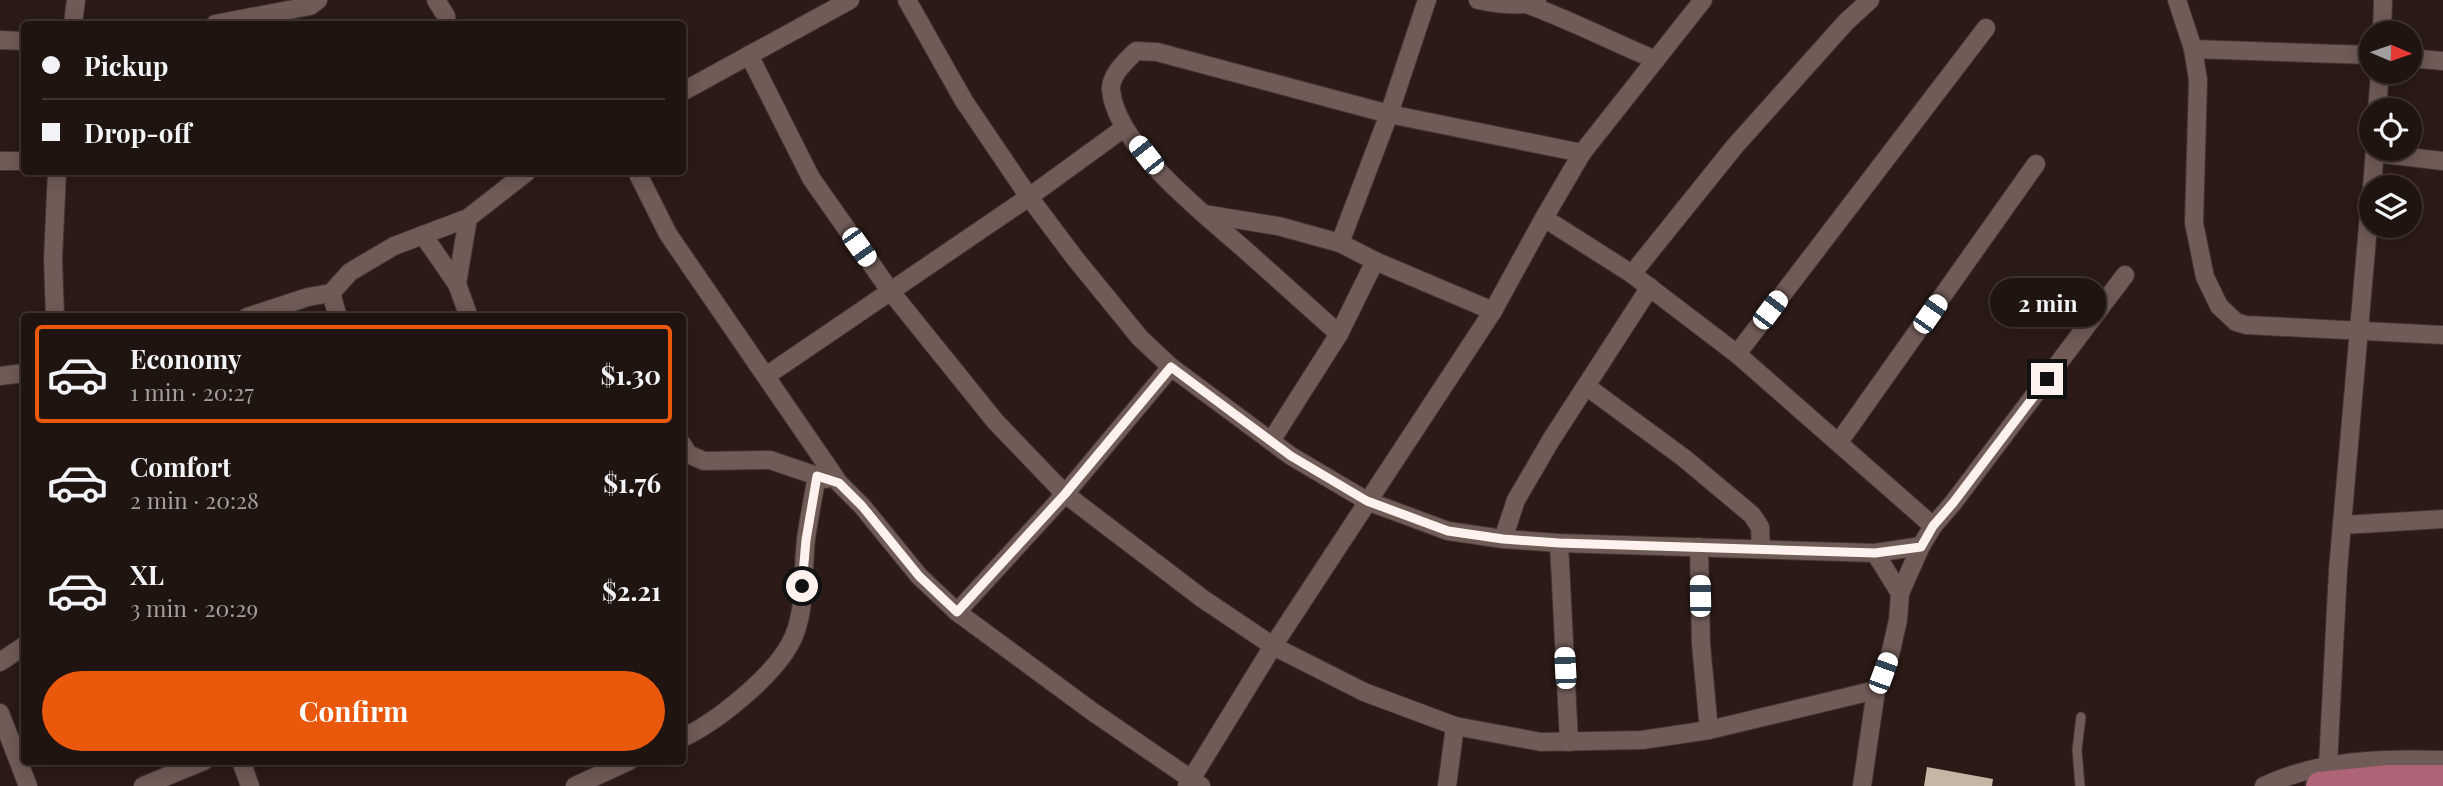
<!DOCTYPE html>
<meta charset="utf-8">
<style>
:root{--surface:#201410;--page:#2d211e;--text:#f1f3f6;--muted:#a29e9f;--line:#3d3330;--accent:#ea580c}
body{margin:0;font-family:"Playfair Display",serif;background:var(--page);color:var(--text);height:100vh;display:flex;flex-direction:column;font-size:26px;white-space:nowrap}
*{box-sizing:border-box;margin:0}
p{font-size:23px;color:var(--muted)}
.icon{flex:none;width:38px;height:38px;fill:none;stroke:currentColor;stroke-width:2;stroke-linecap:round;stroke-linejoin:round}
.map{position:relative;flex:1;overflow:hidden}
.panel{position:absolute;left:21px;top:313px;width:665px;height:452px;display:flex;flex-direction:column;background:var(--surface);border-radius:7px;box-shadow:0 4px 18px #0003,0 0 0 2px var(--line)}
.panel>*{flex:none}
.hud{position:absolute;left:21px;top:21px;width:665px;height:154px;border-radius:7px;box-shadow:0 4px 18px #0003,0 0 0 2px var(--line);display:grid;align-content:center;height:154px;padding:0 21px;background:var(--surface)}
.needle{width:46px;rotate:92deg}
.tools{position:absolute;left:2359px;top:21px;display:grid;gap:14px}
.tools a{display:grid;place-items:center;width:63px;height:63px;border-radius:50%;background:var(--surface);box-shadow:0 4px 18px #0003,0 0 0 2px var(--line);font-size:35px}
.end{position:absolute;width:32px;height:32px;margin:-16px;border:9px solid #fef1ee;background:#111;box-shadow:0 0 0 4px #111}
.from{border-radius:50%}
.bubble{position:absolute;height:49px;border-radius:24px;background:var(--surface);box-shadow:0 4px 18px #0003,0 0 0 2px var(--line);font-size:23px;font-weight:700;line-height:49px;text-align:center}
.car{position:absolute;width:21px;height:42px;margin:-21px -10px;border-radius:9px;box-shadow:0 0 5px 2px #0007;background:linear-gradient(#fff 24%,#345 0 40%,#fff 0 76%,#345 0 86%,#fff 0)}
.hud b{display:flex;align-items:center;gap:24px;height:66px;font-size:26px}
.hud b+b{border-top:2px solid var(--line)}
.hud i{width:18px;height:18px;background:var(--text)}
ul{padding:12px 0 0;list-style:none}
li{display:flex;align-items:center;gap:21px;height:98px;margin:0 14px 10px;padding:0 7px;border:4px solid transparent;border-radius:7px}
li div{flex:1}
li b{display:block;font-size:26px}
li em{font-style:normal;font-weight:700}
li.current{border-color:var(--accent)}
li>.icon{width:63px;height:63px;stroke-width:1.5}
.cta{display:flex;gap:14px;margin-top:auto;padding:14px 21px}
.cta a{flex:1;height:80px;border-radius:42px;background:var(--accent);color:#fff;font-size:28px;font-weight:700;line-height:80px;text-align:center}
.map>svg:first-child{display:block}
.building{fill:#c6b6a6}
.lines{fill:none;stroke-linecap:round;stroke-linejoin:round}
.service-casing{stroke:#423432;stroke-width:11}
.minor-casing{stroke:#423432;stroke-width:20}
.primary-casing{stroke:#423432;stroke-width:31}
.service{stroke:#705b56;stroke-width:9}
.minor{stroke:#705b56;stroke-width:18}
.primary{stroke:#ae6377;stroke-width:28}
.route{stroke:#fef1ee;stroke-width:9}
</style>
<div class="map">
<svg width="2443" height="786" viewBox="0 0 2443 786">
<rect width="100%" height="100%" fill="#2b1a16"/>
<polygon class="building" points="1927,767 1993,779 1992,786 1924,786"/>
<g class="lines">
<g class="service-casing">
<polyline id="service" points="2080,786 2077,750 2081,717"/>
</g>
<g class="minor-casing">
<g id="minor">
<polyline points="436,0 446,16 447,24"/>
<polyline points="907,0 964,101 1029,197 1074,257 1140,338 1171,367 1291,456 1367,501 1448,531 1503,539 1559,543 1875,553 1921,546"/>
<path d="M1478 0C1497 4 1518 7 1537 2"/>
<polyline points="2177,0 2193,49 2198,80 2194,223 2205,277 2219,306 2236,322 2246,325 2443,335"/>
<path d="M1529 5C1572 21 1613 42 1656 60"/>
<polyline points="73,24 76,0"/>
<polyline points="215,24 310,6 318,0"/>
<polyline points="2382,33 2383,0"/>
<polyline points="0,40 24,41"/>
<polyline points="2193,49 2371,55"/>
<polyline points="749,55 811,178 891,292 995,421 1065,494 1203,599 1273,646 1364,692 1455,726 1541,742 1642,740 1709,730 1876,690"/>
<polyline points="2410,58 2443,61"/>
<polyline points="682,92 850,0"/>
<polyline points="2377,110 2380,72"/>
<polyline points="2375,153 2443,161"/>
<polyline points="0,161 24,161"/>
<polyline points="637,172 668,234 839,483 862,506 919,576 957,612 1093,712 1201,786"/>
<polyline points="2372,187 2375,149"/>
<polyline points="1204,214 1278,226 1340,243 1375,261 1493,311"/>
<polyline points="1544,218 1632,274 1737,354 1933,526"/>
<polyline points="423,235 457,284 469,317"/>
<polyline points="1340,243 1389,114 1427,0"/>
<polyline points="1632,274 1735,146 1846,22 1870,0"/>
<polyline points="457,284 468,218"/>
<polyline points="331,293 338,317"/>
<polyline points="55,317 53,259 57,172"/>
<polyline points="247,317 308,297 331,293 350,272 394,246 468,218 527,172"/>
<path d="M1339 334C1307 305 1275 277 1243 248 1203 213 1116 145 1111 90 1110 75 1126 61 1136 51L1157 52 1389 114 1582 153"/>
<polyline points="1737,354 1986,28"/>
<polyline points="0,376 24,373"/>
<polyline points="766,376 1029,197 1124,128"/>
<polyline points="1586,386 1684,458 1752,515 1760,527 1761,549"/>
<polyline points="1271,441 1339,334 1375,261"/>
<polyline points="1839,442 2036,164"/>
<polyline points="682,444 688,454 704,461 770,460 826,479"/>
<polyline points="2343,525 2443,519"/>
<polyline points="1503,539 1516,500 1551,440 1650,287"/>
<polyline points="1559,543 1569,742"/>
<polyline points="1699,547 1701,644 1709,730"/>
<polyline points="1875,553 1900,593"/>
<polyline points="957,612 1065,494 1171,367"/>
<polyline points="0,662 24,646"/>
<polyline points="0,713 28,786"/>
<path d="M682 738C717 722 772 677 790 644 807 614 802 572 806 539 809 518 813 497 817 476"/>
<polyline points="241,761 250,786"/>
<polyline points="2328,765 2338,570 2371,192"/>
<polyline points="143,786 204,761"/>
<polyline points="575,786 629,761"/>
<polyline points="1187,786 1273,646 1493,311 1544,218 1582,153 1703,0"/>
<polyline points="1447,786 1455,726"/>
<polyline points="1862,786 1876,690 1890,655 1898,620 1900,593 1921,546 1933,526 1953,503 2125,275"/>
<path d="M2264 786C2319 760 2382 758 2443 760"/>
</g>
</g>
<g class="primary-casing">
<polyline id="primary" points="2320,786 2389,779 2443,779"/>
</g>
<use href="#service" class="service"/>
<use href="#minor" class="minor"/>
<use href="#primary" class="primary"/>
</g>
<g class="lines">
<polyline class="route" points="802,586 806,540 817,476 839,483 862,506 919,576 957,612 1065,494 1171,367 1291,456 1367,501 1448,531 1503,539 1559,543 1875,553 1921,547 1933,526 1953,503 2047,379"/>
</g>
</svg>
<div class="tools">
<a><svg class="needle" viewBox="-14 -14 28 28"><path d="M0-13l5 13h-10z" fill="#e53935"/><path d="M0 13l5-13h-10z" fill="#a29e9f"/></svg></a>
<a><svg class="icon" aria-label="locate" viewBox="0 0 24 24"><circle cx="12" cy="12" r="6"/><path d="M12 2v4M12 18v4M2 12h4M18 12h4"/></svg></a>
<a><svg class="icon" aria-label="layers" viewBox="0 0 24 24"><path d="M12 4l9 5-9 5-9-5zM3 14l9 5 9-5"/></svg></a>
</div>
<i class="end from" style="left:802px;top:586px"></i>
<i class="end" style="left:2047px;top:379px"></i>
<div class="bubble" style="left:1990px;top:278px;width:116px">2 min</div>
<i class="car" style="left:1146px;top:155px;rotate:322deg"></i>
<i class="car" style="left:859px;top:247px;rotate:145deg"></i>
<i class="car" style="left:1770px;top:310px;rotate:37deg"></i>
<i class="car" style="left:1930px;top:314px;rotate:35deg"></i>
<i class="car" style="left:1700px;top:596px;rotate:359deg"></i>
<i class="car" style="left:1565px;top:668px;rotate:357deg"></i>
<i class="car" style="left:1883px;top:673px;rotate:20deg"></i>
<div class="hud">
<b><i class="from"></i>Pickup</b>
<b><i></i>Drop-off</b>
</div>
<section class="panel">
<ul>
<li class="current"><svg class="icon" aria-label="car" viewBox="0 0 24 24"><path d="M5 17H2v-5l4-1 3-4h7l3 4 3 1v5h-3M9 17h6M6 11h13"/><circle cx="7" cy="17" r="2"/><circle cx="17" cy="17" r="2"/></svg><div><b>Economy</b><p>1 min · 20:27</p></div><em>$1.30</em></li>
<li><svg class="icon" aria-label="car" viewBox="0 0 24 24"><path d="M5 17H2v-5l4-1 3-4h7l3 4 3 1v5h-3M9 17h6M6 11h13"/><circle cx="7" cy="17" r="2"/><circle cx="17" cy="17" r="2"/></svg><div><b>Comfort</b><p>2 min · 20:28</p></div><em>$1.76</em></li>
<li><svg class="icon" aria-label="car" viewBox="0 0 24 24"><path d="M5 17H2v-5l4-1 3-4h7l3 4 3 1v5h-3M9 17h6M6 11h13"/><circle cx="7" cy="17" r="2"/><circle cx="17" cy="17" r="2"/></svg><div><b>XL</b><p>3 min · 20:29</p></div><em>$2.21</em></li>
</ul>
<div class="cta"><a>Confirm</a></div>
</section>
</div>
